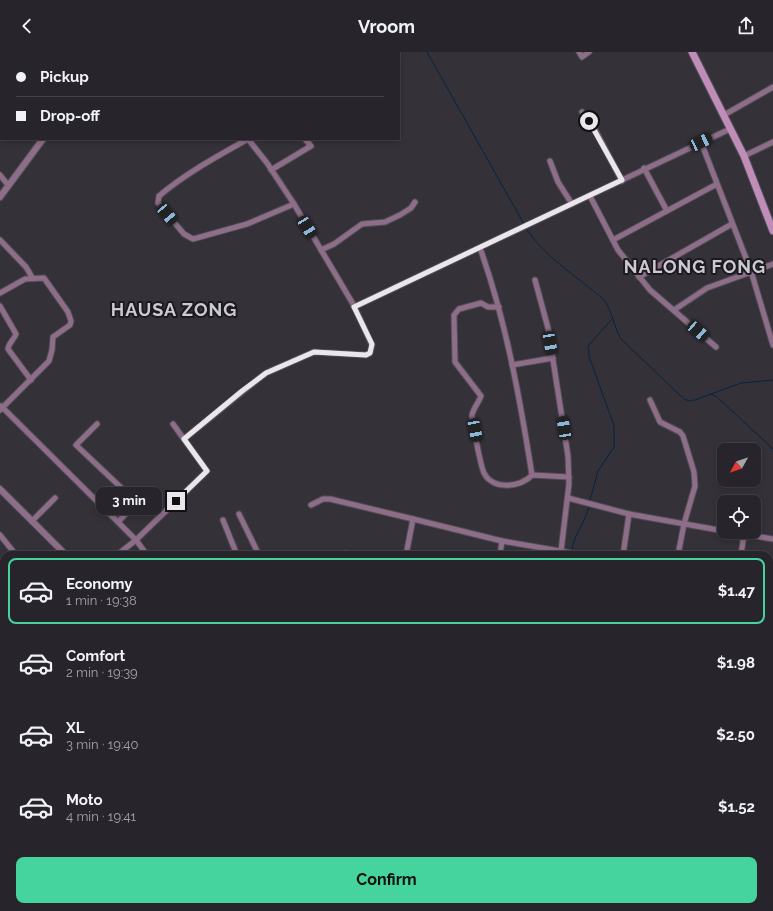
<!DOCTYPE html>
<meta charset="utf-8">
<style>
:root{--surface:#27252b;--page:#2f2d33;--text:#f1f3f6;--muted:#a4a5a9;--line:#434247;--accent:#46d49e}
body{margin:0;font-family:Raleway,sans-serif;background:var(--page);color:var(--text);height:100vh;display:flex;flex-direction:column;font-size:15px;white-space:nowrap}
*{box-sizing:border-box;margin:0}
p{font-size:13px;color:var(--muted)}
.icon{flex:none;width:22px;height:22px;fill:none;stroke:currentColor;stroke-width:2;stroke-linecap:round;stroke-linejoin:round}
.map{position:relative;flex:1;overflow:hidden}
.drawer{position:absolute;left:0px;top:499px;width:773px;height:360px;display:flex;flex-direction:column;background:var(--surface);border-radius:12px 12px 0 0;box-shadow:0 2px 6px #0003,0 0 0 1px var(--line)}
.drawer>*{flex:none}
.banner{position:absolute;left:0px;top:0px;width:400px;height:88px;box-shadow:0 2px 6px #0003,0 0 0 1px var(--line);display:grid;align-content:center;height:88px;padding:0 16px;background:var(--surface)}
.needle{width:26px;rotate:230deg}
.fabs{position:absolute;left:717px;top:391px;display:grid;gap:8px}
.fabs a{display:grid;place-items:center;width:44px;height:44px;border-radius:8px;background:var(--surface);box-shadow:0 2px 6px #0003,0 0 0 1px var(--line);font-size:20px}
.end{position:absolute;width:18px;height:18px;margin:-9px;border:5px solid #e9e7ec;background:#111;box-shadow:0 0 0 2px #111}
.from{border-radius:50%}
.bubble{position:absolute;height:28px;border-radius:8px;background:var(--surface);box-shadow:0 2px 6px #0003,0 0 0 1px var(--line);font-size:13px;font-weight:700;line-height:28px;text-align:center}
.car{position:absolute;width:12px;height:24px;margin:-12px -6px;border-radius:5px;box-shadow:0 0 3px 1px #0007;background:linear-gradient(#222 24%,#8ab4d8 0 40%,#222 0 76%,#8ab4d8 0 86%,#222 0)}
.banner b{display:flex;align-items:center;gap:14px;height:38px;font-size:15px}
.banner b+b{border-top:1px solid var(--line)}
.banner i{width:10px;height:10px;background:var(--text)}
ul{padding:7px 0 0;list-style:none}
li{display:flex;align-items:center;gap:12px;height:66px;margin:0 8px 6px;padding:0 8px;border:2px solid transparent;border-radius:8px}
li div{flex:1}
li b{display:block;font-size:15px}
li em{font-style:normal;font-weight:700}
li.on{border-color:var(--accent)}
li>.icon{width:36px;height:36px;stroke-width:1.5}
.cta{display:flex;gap:8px;margin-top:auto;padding:8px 16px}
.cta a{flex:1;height:46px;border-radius:8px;background:var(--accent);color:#111;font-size:16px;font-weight:700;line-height:46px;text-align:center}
header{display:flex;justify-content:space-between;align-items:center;height:52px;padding:0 16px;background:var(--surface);font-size:18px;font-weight:700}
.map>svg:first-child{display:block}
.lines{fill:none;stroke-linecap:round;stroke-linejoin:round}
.stream{stroke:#042541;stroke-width:1}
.minor-casing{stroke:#514e56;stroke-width:7}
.tertiary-casing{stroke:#514e56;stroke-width:8}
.secondary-casing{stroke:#514e56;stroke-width:9}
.trunk-casing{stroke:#514e56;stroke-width:10}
.minor{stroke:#8d6d88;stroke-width:5}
.tertiary{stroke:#8d6d88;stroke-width:6}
.secondary{stroke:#bf8db7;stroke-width:7}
.trunk{stroke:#eeb6e6;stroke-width:8}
.route{stroke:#e9e7ec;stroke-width:5}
.labels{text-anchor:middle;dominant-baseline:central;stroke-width:4;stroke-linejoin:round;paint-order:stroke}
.district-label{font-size:18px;font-weight:bold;letter-spacing:1px;fill:#cdc9d4;stroke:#1b1a1e}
</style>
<header><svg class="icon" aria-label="back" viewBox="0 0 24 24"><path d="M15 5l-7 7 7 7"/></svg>Vroom<svg class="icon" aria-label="share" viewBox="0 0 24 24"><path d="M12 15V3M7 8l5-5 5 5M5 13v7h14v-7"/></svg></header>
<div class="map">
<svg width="773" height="859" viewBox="0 0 773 859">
<rect width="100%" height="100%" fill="#343139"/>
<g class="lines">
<g class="stream">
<polyline points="427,0 524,172"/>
<path d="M527 178C547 207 578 225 603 247 613 259 613 274 621 287L684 347 689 349 695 348 741 331 773 328"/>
<polyline points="710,342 716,344 773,397"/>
<polyline points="590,448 598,419 614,395 614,374 589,304 588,294 612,267"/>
<path d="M572 498C574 482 585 471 589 455"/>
</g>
<g class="minor-casing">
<g id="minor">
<polyline points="64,0 65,1"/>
<polyline points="579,0 582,5 589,0"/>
<polyline points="39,1 40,0"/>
<polyline points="142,1 142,0"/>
<polyline points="170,1 171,0"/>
<polyline points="214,1 214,0"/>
<polyline points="323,1 323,0"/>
<polyline points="0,35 1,36"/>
<polyline points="582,60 594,76 622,129"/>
<polyline points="724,63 773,35"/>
<polyline points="0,65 1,65"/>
<path d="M248 87C218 104 186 121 159 144L158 151 184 182 193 187 247 172 294 152"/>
<polyline points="701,90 751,219 773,293"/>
<polyline points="744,104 773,90"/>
<polyline points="550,109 558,130 572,152"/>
<polyline points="644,116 667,159"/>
<polyline points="271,118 311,94 305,87"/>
<polyline points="0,123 8,133"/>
<polyline points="590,144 618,198 650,238 716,295"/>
<polyline points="0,188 26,215 32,225"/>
<polyline points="613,188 717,132"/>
<path d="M480 196C506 269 520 347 532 423"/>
<polyline points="321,198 334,192 362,172 385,170 400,163 411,156 415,150"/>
<polyline points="639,225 732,172"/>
<polyline points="535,228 548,276 568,404 569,432 561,499"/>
<polyline points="0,241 25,227 44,226 68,260 71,269 70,273 53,285 52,298 49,309 0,358"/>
<path d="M0 254 16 282C14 288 9 290 8 297L31 328"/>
<polyline points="354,255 730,77"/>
<path d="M499 255H488L481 251 459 257 454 263 455 310 481 344C479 350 473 357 472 363 472 370 481 415 484 421 492 438 521 436 532 423L569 425"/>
<polyline points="674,258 707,236 773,212"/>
<polyline points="512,313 553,306"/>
<polyline points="650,348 660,370 680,380 683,384 694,420 695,434 684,472 678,503"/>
<polyline points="1,354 136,488 147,503"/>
<polyline points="97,372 76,393 131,445 132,455 118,470"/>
<polyline points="184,387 243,339 266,321 314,300 366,303 370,301 372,293 353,252 294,152 267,111 248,87"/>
<polyline points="568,446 629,462 724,479"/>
<polyline points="311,453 323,447 330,447 413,467 406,503"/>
<polyline points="239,462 259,503"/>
<polyline points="413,467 502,489 583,503"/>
<polyline points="33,468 55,446"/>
<polyline points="223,468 237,503"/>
<polyline points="732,480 773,487"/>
<polyline points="0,483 16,503"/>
<polyline points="117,503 136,488 207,419 173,372"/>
<polyline points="343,503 346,501"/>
<polyline points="500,503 502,489"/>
<polyline points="623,503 629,462"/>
<polyline points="741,503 744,482"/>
<polyline points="0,535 4,539"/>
<polyline points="769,538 773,539"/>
<polyline points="0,549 4,543"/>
<polyline points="769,583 773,584"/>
<polyline points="0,585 4,587"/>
<polyline points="769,627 773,628"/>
<polyline points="769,671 773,672"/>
<polyline points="769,719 773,720"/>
<polyline points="769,779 773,754"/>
<polyline points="769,811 773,812"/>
<polyline points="769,852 773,853"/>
<polyline points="561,855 573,859"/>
<polyline points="187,859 188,855"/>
<polyline points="331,859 332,855"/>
<polyline points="411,859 412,855"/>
<polyline points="445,859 445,855"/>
<polyline points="535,859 536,855"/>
<polyline points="638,859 640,855"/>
<polyline points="708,859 709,855"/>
</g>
</g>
<g class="tertiary-casing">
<g id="tertiary">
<polyline points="110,1 111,0"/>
<polyline points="0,145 43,87"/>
<polyline points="0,437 66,503"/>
<polyline points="33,859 33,855"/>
</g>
</g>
<g class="secondary-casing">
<polyline id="secondary" points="692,0 744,104 773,179"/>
</g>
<g class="trunk-casing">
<g id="trunk">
<polyline points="0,808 4,809"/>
<polyline points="0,814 4,815"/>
<polyline points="241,855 265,859"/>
<polyline points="280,855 303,859"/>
</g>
</g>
<use href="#minor" class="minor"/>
<use href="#tertiary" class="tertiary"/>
<use href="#secondary" class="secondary"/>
<use href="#trunk" class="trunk"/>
</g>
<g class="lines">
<polyline class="route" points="176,449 207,419 184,387 242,339 266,321 314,300 366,303 370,301 372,292 354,255 622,128 589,69"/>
</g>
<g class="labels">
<g class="district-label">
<text x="695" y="214">NALONG FONG</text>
<text x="174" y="257">HAUSA ZONG</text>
</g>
</g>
</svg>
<div class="fabs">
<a><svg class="needle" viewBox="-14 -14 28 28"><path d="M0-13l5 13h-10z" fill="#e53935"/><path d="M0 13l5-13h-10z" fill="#a4a5a9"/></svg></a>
<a><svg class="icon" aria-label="locate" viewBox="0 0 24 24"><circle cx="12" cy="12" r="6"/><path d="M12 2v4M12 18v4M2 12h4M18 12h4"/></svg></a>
</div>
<i class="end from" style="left:589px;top:69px"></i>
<i class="end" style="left:176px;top:449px"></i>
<div class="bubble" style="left:96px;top:435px;width:66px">3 min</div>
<i class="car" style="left:701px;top:90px;rotate:65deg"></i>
<i class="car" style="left:167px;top:162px;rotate:140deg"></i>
<i class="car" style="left:307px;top:175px;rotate:148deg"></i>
<i class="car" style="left:698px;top:279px;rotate:131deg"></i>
<i class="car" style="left:550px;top:291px;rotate:170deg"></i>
<i class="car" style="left:564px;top:376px;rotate:351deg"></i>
<i class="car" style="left:475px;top:378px;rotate:169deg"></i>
<div class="banner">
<b><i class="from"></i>Pickup</b>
<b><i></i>Drop-off</b>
</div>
<section class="drawer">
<ul>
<li class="on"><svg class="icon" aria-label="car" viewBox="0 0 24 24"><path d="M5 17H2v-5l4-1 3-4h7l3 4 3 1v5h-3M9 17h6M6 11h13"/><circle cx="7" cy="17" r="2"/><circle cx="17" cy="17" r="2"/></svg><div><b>Economy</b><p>1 min · 19:38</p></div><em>$1.47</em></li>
<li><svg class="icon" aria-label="car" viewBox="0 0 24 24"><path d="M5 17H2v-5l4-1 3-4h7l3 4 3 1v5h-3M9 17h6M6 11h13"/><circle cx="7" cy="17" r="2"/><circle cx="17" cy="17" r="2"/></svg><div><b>Comfort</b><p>2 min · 19:39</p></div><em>$1.98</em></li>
<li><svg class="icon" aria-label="car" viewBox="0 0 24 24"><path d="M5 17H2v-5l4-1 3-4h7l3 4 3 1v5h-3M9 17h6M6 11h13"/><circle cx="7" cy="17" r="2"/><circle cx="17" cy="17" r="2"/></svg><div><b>XL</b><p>3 min · 19:40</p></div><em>$2.50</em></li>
<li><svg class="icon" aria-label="car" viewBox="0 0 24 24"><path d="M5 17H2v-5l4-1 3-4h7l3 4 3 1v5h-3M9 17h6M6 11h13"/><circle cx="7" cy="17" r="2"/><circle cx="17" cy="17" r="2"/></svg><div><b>Moto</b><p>4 min · 19:41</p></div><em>$1.52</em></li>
</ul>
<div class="cta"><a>Confirm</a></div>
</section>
</div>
